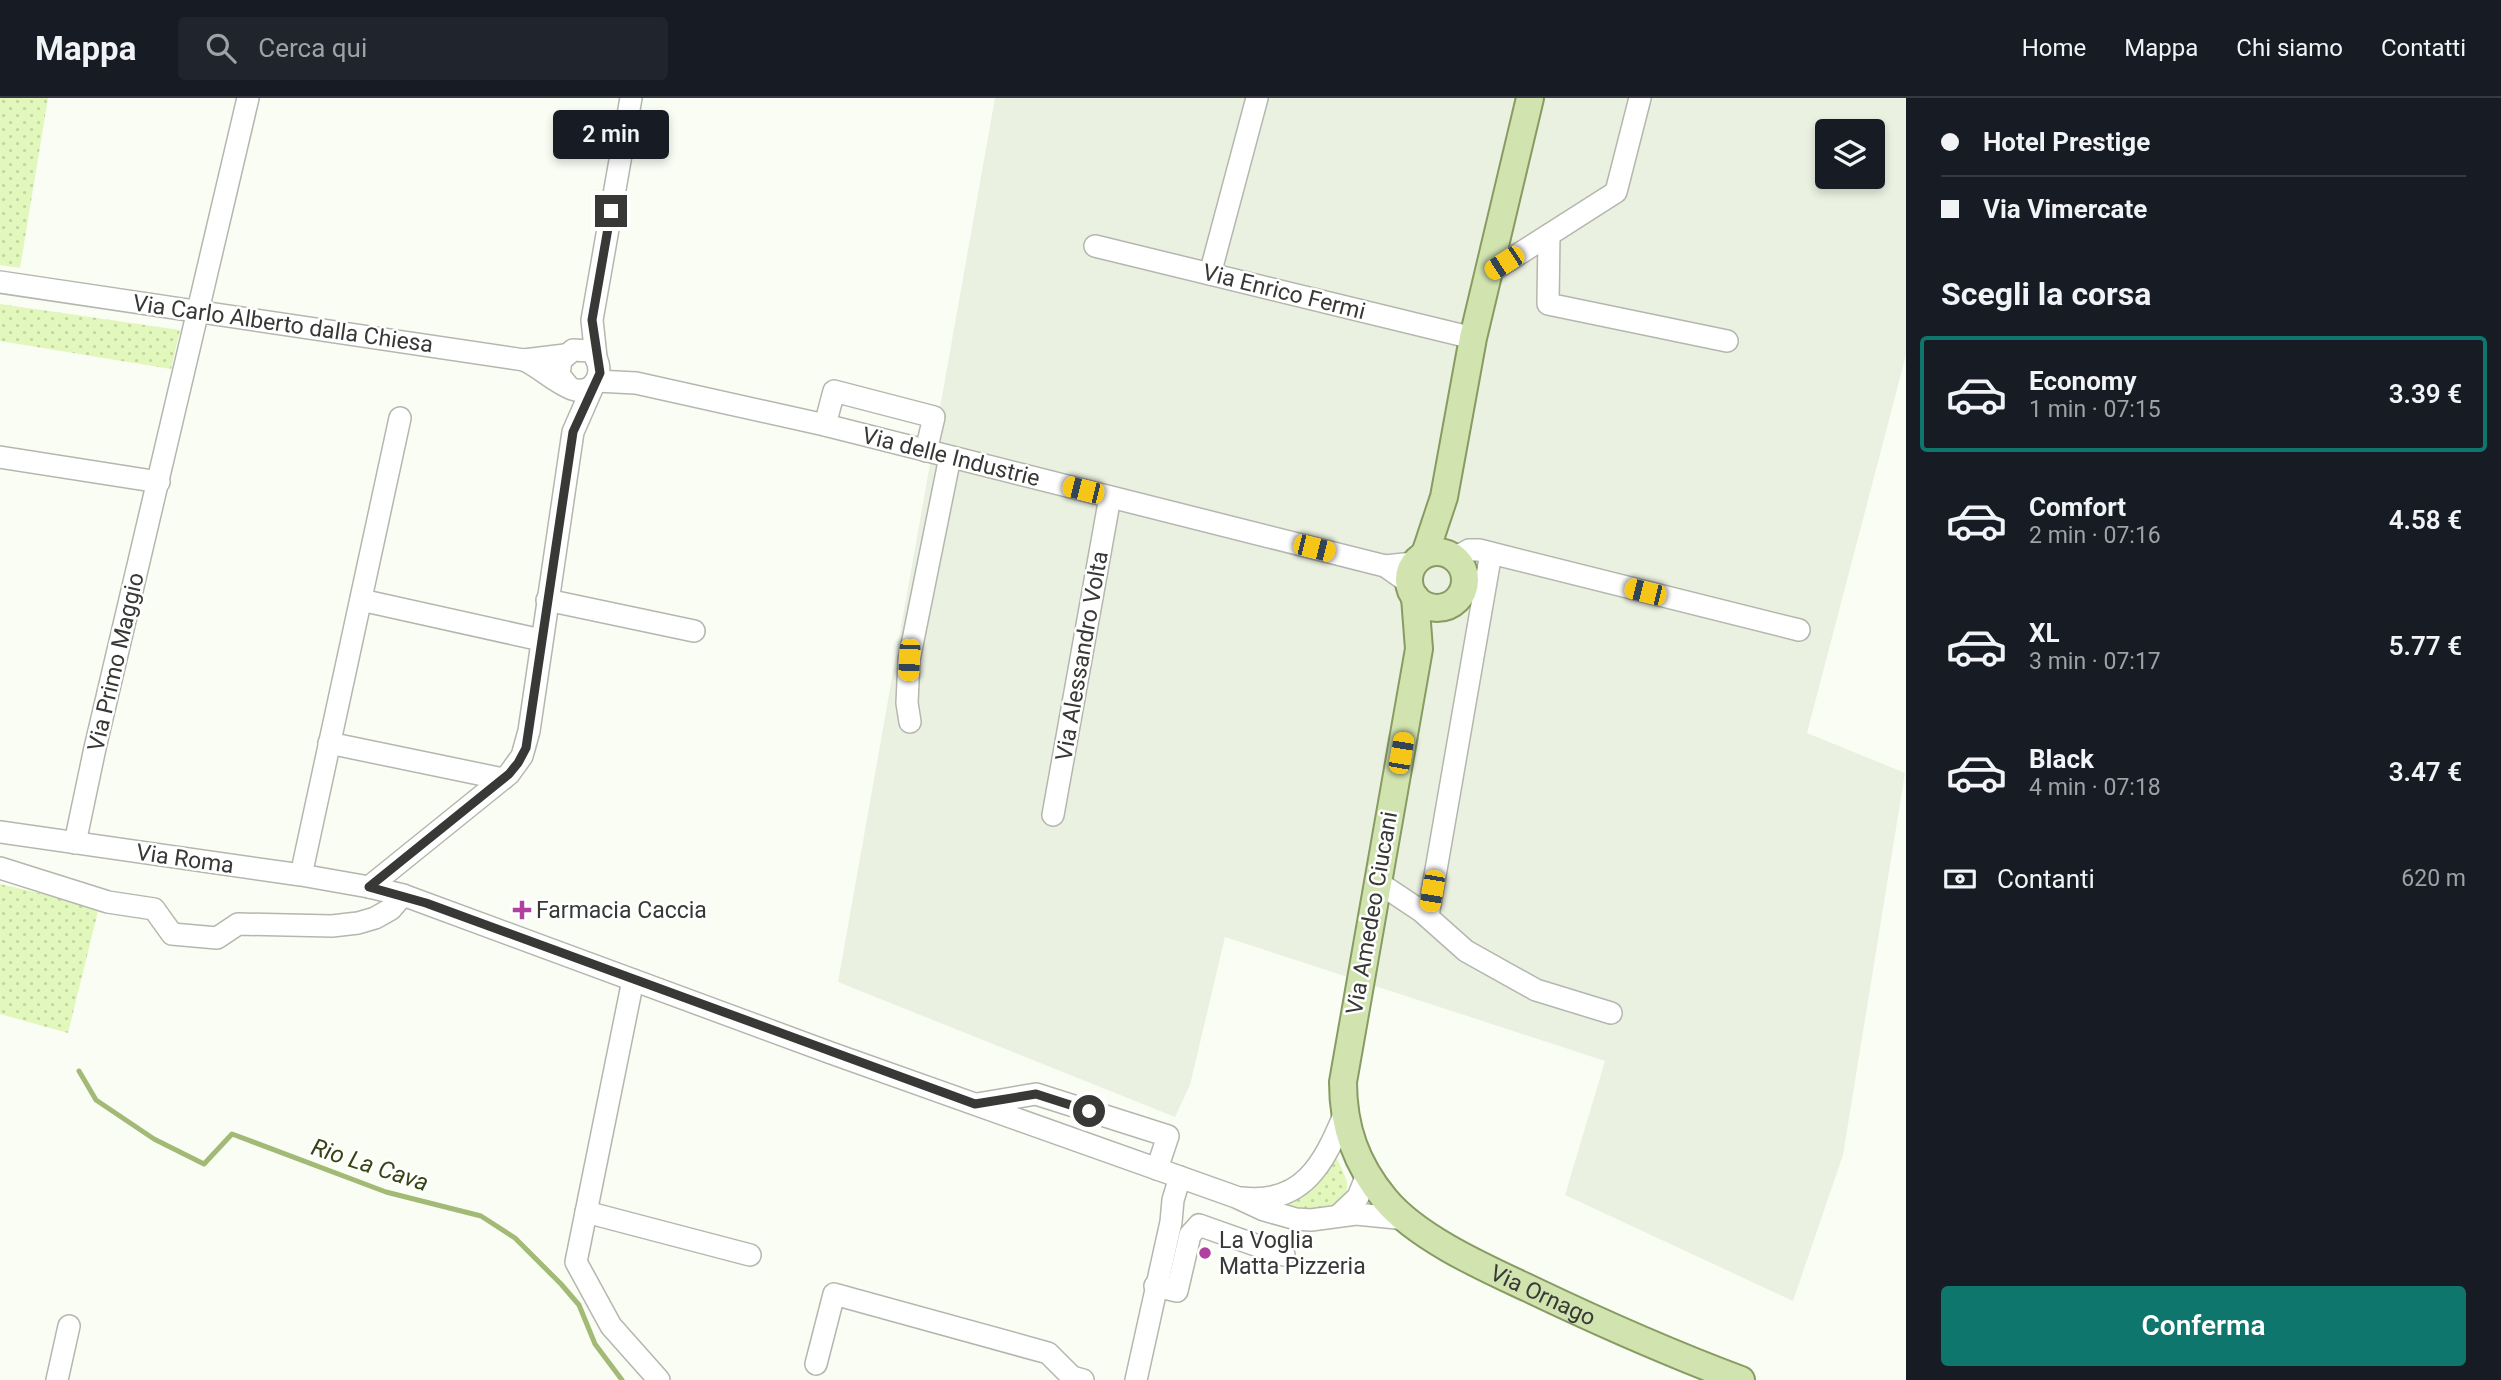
<!DOCTYPE html>
<html lang="it">
<meta charset="utf-8">
<style>
:root{--surface:#171b24;--page:#20242c;--text:#f1f3f6;--muted:#9ea1a6;--line:#363941;--accent:#0f766e}
body{margin:0;font-family:Roboto,sans-serif;background:var(--page);color:var(--text);height:100vh;display:flex;flex-direction:column;font-size:26px;white-space:nowrap}
*{box-sizing:border-box;margin:0}
p{font-size:23px;color:var(--muted)}
.icon{flex:none;width:38px;height:38px;fill:none;stroke:currentColor;stroke-width:2;stroke-linecap:round;stroke-linejoin:round}
.map{position:relative;flex:1;overflow:hidden}
.panel{display:flex;flex-direction:column;background:var(--surface);width:595px}
.panel>*{flex:none}
.hud{display:grid;align-content:center;height:154px;padding:0 35px;background:var(--surface)}
.tools{position:absolute;left:1815px;top:21px;display:grid;gap:14px}
.tools a{display:grid;place-items:center;width:70px;height:70px;border-radius:7px;background:var(--surface);box-shadow:0 4px 10px #0003;font-size:35px}
.end{position:absolute;width:32px;height:32px;margin:-16px;border:9px solid #383936;background:#fff;box-shadow:0 0 0 4px #fff}
.from{border-radius:50%}
.bubble{position:absolute;height:49px;border-radius:7px;background:var(--surface);box-shadow:0 4px 10px #0003;font-size:23px;font-weight:600;line-height:49px;text-align:center}
.car{position:absolute;width:21px;height:42px;margin:-21px -10px;border-radius:9px;box-shadow:0 0 5px 2px #0007;background:linear-gradient(#f5c518 24%,#345 0 40%,#f5c518 0 76%,#345 0 86%,#f5c518 0)}
.hud b{display:flex;align-items:center;gap:24px;height:66px;font-size:26px}
.hud b+b{border-top:2px solid var(--line)}
.hud i{width:18px;height:18px;background:var(--text)}
ul{padding:0;list-style:none}
li{display:flex;align-items:center;gap:21px;height:116px;margin:0 14px 10px;padding:0 21px;border:4px solid transparent;border-radius:7px}
li div{flex:1}
li b{display:block;font-size:26px}
li em{font-style:normal;font-weight:600}
li.active{border-color:var(--accent)}
li>.icon{width:63px;height:63px;stroke-width:1.5}
h2{padding:0 35px;font-size:32px;line-height:84px}
.pay{display:flex;align-items:center;gap:18px;height:77px;padding:0 35px;font-size:26px}
.pay p{margin-inline-start:auto}
.action{display:flex;gap:14px;margin-top:auto;padding:14px 35px}
.action a{flex:1;height:80px;border-radius:7px;background:var(--accent);color:#fff;font-size:28px;font-weight:600;line-height:80px;text-align:center}
header{display:flex;align-items:center;gap:42px;box-sizing:border-box;height:98px;padding:0 35px;background:var(--surface);border-bottom:2px solid var(--line)}
header strong{font-size:33px}
nav{display:flex;gap:38px;margin-inline-start:auto;font-size:24px}
.search{width:490px;height:63px;background:var(--page);display:flex;align-items:center;gap:18px;box-sizing:border-box;padding:0 24px;border-radius:7px;color:var(--muted);font-size:26px}
main{display:flex;flex:1;min-height:0}
.map>svg:first-child{display:block}
.built{fill:#ebf1e1;fill-rule:evenodd}
.grass{fill:url(#grass-dots)}
.lines{fill:none;stroke-linecap:round;stroke-linejoin:round}
.stream{stroke:#a2ba75;stroke-width:5}
.minor-casing{stroke:#b3b7ae;stroke-width:24}
.major-casing{stroke:#889b62;stroke-width:30}
.minor{stroke:#fff;stroke-width:21}
.major{stroke:#d1e3af;stroke-width:26}
.route{stroke:#383936;stroke-width:9}
.poi-dot{fill:#b0419f;stroke:#fff;stroke-width:2.5}
.labels{text-anchor:middle;dominant-baseline:central;stroke-width:5;stroke-linejoin:round;paint-order:stroke}
.street-label{font-size:23px;fill:#383936;stroke:#fff}
.poi-label{font-size:23px;fill:#383936;stroke:#fff;text-anchor:start}
.water-label{font-size:24px;font-style:italic;fill:#354412;stroke:#fff}
</style>
<header>
<strong>Mappa</strong>
<div class="search"><svg class="icon" aria-label="search" viewBox="0 0 24 24"><circle cx="10" cy="10" r="6"/><path d="M15 15l6 6"/></svg>Cerca qui</div>
<nav><a>Home</a><a>Mappa</a><a>Chi siamo</a><a>Contatti</a></nav>
</header>
<main>
<div class="map">
<svg width="1906" height="1282" viewBox="0 0 1906 1282">
<defs>
<pattern id="grass-dots" width="8" height="8" patternUnits="userSpaceOnUse" patternTransform="scale(1.75)"><rect width="8" height="8" fill="#e1f7bb"/><path d="M2 2h.1M6 6h.1" fill="none" stroke="#c2d4a1" stroke-width="1.8" stroke-linecap="round"/></pattern>
</defs>
<rect width="100%" height="100%" fill="#fafdf4"/>
<path class="built" d="M995 0H1906V257L1807 635 1905 675 1843 1057 1793 1203 1565 1097 1605 963 1225 839 1190 987 1175 1019 838 884ZM1827 33H1872V79H1827Z"/>
<g class="grass">
<polygon points="0,0 48,0 20,170 0,167"/>
<polygon points="0,206 180,232 171,271 0,243"/>
<polygon points="0,786 99,809 68,935 0,916"/>
<path d="M1335 1055C1349 1090 1357 1089 1325 1115L1284 1111V1105Z"/>
</g>
<g class="lines">
<polyline class="stream" points="79,973 96,1002 154,1041 204,1066 232,1036 386,1094 481,1118 515,1140 561,1186 579,1207 595,1246 622,1282"/>
<g class="minor-casing">
<g id="minor">
<polyline points="1549,137 1548,206 1727,243"/>
<polyline points="1095,148 1473,240"/>
<polyline points="1489,175 1616,94 1640,0"/>
<polyline points="1210,176 1257,0"/>
<polyline points="0,184 524,262 565,257"/>
<polyline points="596,259 592,222 631,0"/>
<path d="M524 262C541 270 554 284 572 291 597 299 608 268 590 253L573 252 561 262 559 277 569 289"/>
<polyline points="596,283 636,285 825,327 1385,468 1414,465"/>
<polyline points="825,327 834,293 934,319 926,353"/>
<polyline points="0,359 159,384"/>
<polyline points="1454,460 1469,452 1479,452 1799,532"/>
<polyline points="1385,468 1409,485"/>
<polyline points="361,502 541,542"/>
<polyline points="547,502 694,533"/>
<polyline points="910,624 907,605 909,562 950,359"/>
<polyline points="329,645 503,681"/>
<polyline points="1053,717 1110,399"/>
<polyline points="0,734 301,777 369,789 403,797 831,955 1236,1099 1264,1112 1296,1121 1311,1122 1356,1116 1407,1121"/>
<polyline points="75,745 95,650 248,0"/>
<polyline points="303,768 400,320"/>
<polyline points="0,770 108,804 154,811 172,836 217,840 238,826 332,828 358,825 375,820 391,811 403,797"/>
<polyline points="1379,785 1421,813 1466,853 1536,892 1611,915"/>
<polyline points="369,789 509,676 522,658 529,633 573,334 594,286"/>
<polyline points="1428,818 1491,455"/>
<polyline points="633,882 576,1164 611,1228 659,1282"/>
<polyline points="977,1006 1036,996 1168,1038 1157,1071"/>
<path d="M1242 1100C1303 1107 1324 1065 1344 1017"/>
<polyline points="586,1114 750,1157"/>
<polyline points="1339,1117 1358,1099 1367,1077"/>
<polyline points="1155,1188 1177,1193 1190,1137 1199,1127 1284,1157"/>
<polyline points="816,1266 834,1196 1048,1255 1072,1279 1083,1282"/>
<polyline points="57,1282 69,1228"/>
<polyline points="1136,1282 1171,1124 1173,1102 1180,1079"/>
</g>
</g>
<g class="major-casing">
<g id="major">
<circle cx="1437" cy="482" r="28"/>
<polyline points="1425,456 1444,399 1473,240 1530,0"/>
<path id="s1" d="M1415 499 1419 551 1343 984C1343 1029 1356 1066 1385 1101 1417 1140 1485 1170 1530 1191 1599 1224 1669 1255 1741 1282"/>
</g>
</g>
<use href="#minor" class="minor"/>
<use href="#major" class="major"/>
</g>
<g class="lines">
<polyline class="route" points="611,113 592,222 600,275 573,334 526,650 518,665 509,676 369,789 426,805 975,1006 1036,996 1089,1013"/>
</g>
<g class="poi-dot">
<path d="M518.5 801.5h7v7h7v7h-7v7h-7v-7h-7v-7h7z"/>
<circle cx="1205" cy="1155" r="7"/>
</g>
<g class="labels">
<g class="street-label">
<text transform="translate(1284 194) rotate(14)">Via Enrico Fermi</text>
<text transform="translate(283 226) rotate(8)">Via Carlo Alberto dalla Chiesa</text>
<text transform="translate(951 359) rotate(14)">Via delle Industrie</text>
<text transform="translate(1082 558) rotate(-80)">Via Alessandro Volta</text>
<text transform="translate(116 564) rotate(-77)">Via Primo Maggio</text>
<text transform="translate(185 761) rotate(8)">Via Roma</text>
<text transform="translate(1372 815) rotate(-80)">Via Amedeo Ciucani</text>
<text stroke="none"><textPath href="#s1" startOffset="805">Via Ornago</textPath></text>
</g>
<g class="poi-label">
<text x="536" y="812">Farmacia Caccia</text>
<text x="1219" y="1142">La Voglia<tspan x="1219" dy="26">Matta Pizzeria</tspan></text>
</g>
<g class="water-label">
<text transform="translate(370 1067) rotate(18)">Rio La Cava</text>
</g>
</g>
</svg>
<div class="tools">
<a><svg class="icon" aria-label="layers" viewBox="0 0 24 24"><path d="M12 4l9 5-9 5-9-5zM3 14l9 5 9-5"/></svg></a>
</div>
<i class="end from" style="left:1089px;top:1013px"></i>
<i class="end" style="left:611px;top:113px"></i>
<div class="bubble" style="left:553px;top:12px;width:116px">2 min</div>
<i class="car" style="left:1504px;top:165px;rotate:237deg"></i>
<i class="car" style="left:1083px;top:392px;rotate:284deg"></i>
<i class="car" style="left:1314px;top:450px;rotate:104deg"></i>
<i class="car" style="left:1645px;top:494px;rotate:284deg"></i>
<i class="car" style="left:909px;top:562px;rotate:183deg"></i>
<i class="car" style="left:1401px;top:655px;rotate:10deg"></i>
<i class="car" style="left:1432px;top:793px;rotate:190deg"></i>
</div>
<section class="panel">
<div class="hud">
<b><i class="from"></i>Hotel Prestige</b>
<b><i></i>Via Vimercate</b>
</div>
<h2>Scegli la corsa</h2>
<ul>
<li class="active"><svg class="icon" aria-label="car" viewBox="0 0 24 24"><path d="M5 17H2v-5l4-1 3-4h7l3 4 3 1v5h-3M9 17h6M6 11h13"/><circle cx="7" cy="17" r="2"/><circle cx="17" cy="17" r="2"/></svg><div><b>Economy</b><p>1 min · 07:15</p></div><em>3.39 €</em></li>
<li><svg class="icon" aria-label="car" viewBox="0 0 24 24"><path d="M5 17H2v-5l4-1 3-4h7l3 4 3 1v5h-3M9 17h6M6 11h13"/><circle cx="7" cy="17" r="2"/><circle cx="17" cy="17" r="2"/></svg><div><b>Comfort</b><p>2 min · 07:16</p></div><em>4.58 €</em></li>
<li><svg class="icon" aria-label="car" viewBox="0 0 24 24"><path d="M5 17H2v-5l4-1 3-4h7l3 4 3 1v5h-3M9 17h6M6 11h13"/><circle cx="7" cy="17" r="2"/><circle cx="17" cy="17" r="2"/></svg><div><b>XL</b><p>3 min · 07:17</p></div><em>5.77 €</em></li>
<li><svg class="icon" aria-label="car" viewBox="0 0 24 24"><path d="M5 17H2v-5l4-1 3-4h7l3 4 3 1v5h-3M9 17h6M6 11h13"/><circle cx="7" cy="17" r="2"/><circle cx="17" cy="17" r="2"/></svg><div><b>Black</b><p>4 min · 07:18</p></div><em>3.47 €</em></li>
</ul>
<div class="pay"><svg class="icon" aria-label="cash" viewBox="0 0 24 24"><path d="M3 7h18v10H3z"/><circle cx="12" cy="12" r="2"/></svg>Contanti<p>620 m</p></div>
<div class="action"><a>Conferma</a></div>
</section>
</main>
